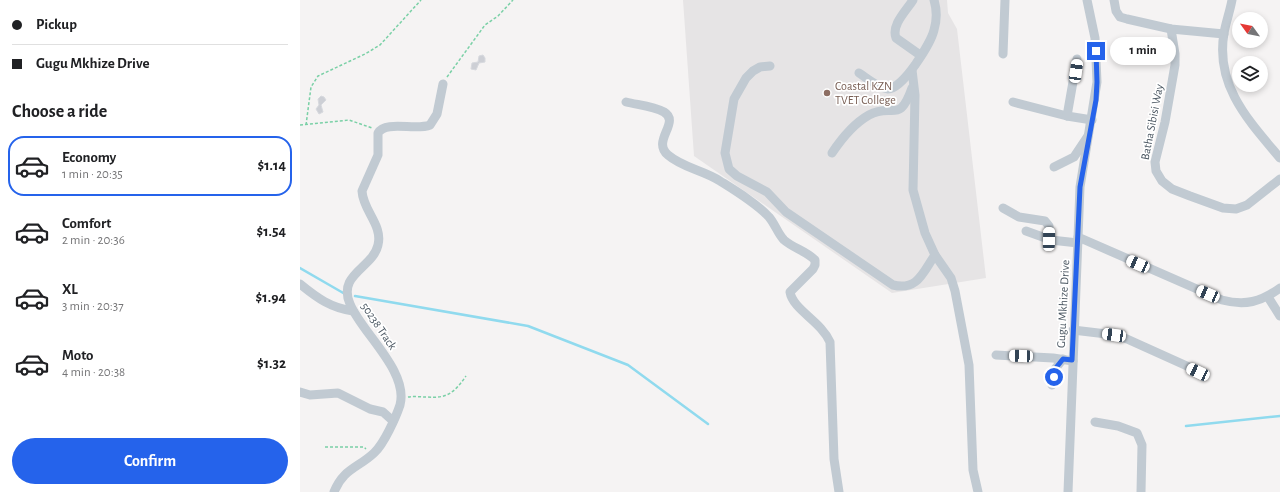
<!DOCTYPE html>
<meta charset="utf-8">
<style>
:root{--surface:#fff;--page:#f2f2f2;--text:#202124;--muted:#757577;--line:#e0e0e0;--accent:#2563eb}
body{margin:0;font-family:"Alegreya Sans",sans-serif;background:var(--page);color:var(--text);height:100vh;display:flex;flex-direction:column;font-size:15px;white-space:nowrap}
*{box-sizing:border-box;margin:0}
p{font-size:13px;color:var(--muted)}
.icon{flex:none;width:22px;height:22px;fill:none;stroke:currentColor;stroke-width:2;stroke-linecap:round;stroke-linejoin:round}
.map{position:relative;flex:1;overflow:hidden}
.details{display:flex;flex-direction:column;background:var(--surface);width:300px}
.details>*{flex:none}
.guide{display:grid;align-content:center;height:88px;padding:0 12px;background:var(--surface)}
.needle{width:26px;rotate:303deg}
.tools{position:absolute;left:932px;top:12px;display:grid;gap:8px}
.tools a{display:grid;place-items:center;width:36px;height:36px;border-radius:50%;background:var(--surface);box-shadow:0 2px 6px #0003;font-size:20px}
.end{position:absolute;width:18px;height:18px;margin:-9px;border:5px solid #2563eb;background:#fff;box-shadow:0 0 0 2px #fff}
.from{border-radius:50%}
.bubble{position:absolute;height:28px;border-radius:14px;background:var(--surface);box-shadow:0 2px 6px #0003;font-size:13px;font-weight:700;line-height:28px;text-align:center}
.car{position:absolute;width:12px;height:24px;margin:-12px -6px;border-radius:5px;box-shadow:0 0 3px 1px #0007;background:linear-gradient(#fff 24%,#345 0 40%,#fff 0 76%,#345 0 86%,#fff 0)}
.guide b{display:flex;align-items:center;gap:14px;height:38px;font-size:15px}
.guide b+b{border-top:1px solid var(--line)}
.guide i{width:10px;height:10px;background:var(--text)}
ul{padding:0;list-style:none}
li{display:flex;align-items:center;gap:12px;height:60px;margin:0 8px 6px;padding:0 4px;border:2px solid transparent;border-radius:16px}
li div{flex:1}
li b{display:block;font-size:15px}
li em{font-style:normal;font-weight:700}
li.on{border-color:var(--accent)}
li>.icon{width:36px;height:36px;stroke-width:1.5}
h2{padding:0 12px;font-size:18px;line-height:48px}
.primary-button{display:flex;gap:8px;margin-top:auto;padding:8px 12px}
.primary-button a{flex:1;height:46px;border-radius:24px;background:var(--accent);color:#fff;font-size:16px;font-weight:700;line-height:46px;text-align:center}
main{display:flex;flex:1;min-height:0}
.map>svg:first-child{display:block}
.education{fill:#e6e4e5}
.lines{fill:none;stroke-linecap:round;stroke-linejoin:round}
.stream{stroke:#90daee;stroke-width:2.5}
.building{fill:#cdcfd5;stroke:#d7d9de}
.path{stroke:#7ad0a6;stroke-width:1.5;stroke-dasharray:3 2;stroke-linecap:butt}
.minor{stroke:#c1cad2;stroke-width:9}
.route{stroke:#2563eb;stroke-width:5}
.education-dot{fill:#8d6e63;stroke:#fff;stroke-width:1.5}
.labels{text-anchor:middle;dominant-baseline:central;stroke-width:3.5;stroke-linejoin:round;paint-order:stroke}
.education-label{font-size:12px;fill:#785e54;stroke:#fff;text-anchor:start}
.street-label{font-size:12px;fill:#4a5661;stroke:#fff}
</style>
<main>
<section class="details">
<div class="guide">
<b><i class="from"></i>Pickup</b>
<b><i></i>Gugu Mkhize Drive</b>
</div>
<h2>Choose a ride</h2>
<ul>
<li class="on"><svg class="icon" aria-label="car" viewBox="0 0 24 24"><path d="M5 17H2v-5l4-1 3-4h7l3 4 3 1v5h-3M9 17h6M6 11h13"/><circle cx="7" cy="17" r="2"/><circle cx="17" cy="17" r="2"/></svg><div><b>Economy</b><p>1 min · 20:35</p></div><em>$1.14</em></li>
<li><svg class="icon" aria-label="car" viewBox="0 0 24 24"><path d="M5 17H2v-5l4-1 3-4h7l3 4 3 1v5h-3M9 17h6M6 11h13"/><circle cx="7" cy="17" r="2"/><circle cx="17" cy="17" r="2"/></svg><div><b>Comfort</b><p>2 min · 20:36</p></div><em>$1.54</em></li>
<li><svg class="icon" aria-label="car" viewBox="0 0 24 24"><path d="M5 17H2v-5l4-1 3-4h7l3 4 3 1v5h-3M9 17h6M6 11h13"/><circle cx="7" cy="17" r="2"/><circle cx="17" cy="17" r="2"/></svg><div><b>XL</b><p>3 min · 20:37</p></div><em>$1.94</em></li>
<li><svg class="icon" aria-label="car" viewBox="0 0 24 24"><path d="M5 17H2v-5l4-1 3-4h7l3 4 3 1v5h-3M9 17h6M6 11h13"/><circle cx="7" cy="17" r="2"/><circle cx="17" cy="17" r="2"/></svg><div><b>Moto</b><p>4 min · 20:38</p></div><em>$1.32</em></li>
</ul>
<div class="primary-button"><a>Confirm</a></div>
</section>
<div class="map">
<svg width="980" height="492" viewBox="0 0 980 492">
<rect width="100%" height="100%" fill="#f5f3f3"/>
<polygon class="education" points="383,0 647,0 648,13 657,29 686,278 592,293 394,156"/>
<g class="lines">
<g class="stream">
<polyline points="0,268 45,294"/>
<polyline points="55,296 228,326 328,365 408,424"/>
<polyline points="886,426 980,416"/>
</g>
</g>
<g class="building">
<polygon points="183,55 185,58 185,62 179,63 176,70 171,69 172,63 178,62 179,56"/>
<polygon points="21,96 24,97 26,100 21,105 23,112 19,114 16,109 19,105 18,99"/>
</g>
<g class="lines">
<g class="path">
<polyline points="147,77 185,25 198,16 213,0"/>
<polyline points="0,125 49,120 72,128"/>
<polyline points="6,125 11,87 18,76 65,54 80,45 121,0"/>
<path d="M108 397C114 396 121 397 127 397 147 399 155 392 166 376"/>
<polyline points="25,447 64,447 66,449"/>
</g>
<g class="minor">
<path d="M613 0C606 11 591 25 596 38L620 55"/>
<polyline points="814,0 816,11 820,17 827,19 871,29 924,34"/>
<path d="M932 0C930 11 926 22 924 33 915 86 949 121 980 158"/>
<polyline points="871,29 875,54 875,65 865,122 855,162 856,171 862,181 872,189 890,196 923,208 936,209 947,205 980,179"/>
<polyline points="703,54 705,0"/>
<path d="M470 66 460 67 453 71 446 78 434 99 425 153 429 169 437 176 467 192 486 212 593 285C618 291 623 272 635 255"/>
<polyline points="612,70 615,95 613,190 625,233 635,255 651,278 655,291 669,365 673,470 678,492"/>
<path d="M559 73C567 78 578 88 588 89 603 89 631 43 634 30 637 20 637 10 634 0"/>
<path d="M326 102C338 105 353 106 364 112 381 122 351 141 368 155 383 168 403 170 420 181 436 191 456 203 469 217 475 224 478 234 484 240 493 248 506 251 515 260V265L513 269 490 292C493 310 521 321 530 342L534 459 539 492"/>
<polyline points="713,102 767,116 792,120"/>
<polyline points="767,116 777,59"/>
<path d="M532 153C542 138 553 124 569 115 593 102 599 125 612 88"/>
<polyline points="754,167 774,157 788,136"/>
<polyline points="703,208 719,217 745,221 749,226 749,239"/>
<polyline points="726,231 751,240 778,243"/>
<path d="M778 237 922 300C945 306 961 302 980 288"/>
<path d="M0 284C17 298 31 308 53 311"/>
<polyline points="968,297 980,316"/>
<polyline points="773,330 815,335 827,339 898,371"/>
<polyline points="696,355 753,358 773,361"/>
<polyline points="752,385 755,369 763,359"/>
<polyline points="0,392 10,395 38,393 70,409 83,412 93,421"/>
<polyline points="795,422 818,426 837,433 842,445 841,492"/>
<path d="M34 492C43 469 58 468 74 453 84 444 96 417 100 405 109 371 61 332 50 304 37 274 73 268 78 245 83 225 63 211 62 191L78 155V133C86 120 116 131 130 125L137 114 143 84"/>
<polyline points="768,492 780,187 797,82 795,38 787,0"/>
</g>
</g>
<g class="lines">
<polyline class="route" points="754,377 755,369 763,359 772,360 780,187 796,100 797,82 796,51"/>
</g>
<circle class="education-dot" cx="527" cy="93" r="4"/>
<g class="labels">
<g class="education-label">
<text x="535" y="86">Coastal KZN<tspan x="535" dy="14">TVET College</tspan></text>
</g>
<g class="street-label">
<text transform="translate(852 122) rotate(-79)">Batha Sibisi Way</text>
<text transform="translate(763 304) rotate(-87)">Gugu Mkhize Drive</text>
<text transform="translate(79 326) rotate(56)">50238 Track</text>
</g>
</g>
</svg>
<div class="tools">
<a><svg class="needle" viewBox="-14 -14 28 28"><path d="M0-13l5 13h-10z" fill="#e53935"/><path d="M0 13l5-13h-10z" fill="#757577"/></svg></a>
<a><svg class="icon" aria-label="layers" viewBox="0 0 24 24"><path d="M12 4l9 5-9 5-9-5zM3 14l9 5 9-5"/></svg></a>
</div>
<i class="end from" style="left:754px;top:377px"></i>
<i class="end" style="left:796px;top:51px"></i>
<div class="bubble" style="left:810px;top:37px;width:66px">1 min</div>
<i class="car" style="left:776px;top:71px;rotate:8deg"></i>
<i class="car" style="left:749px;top:239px;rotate:1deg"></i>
<i class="car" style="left:838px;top:264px;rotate:294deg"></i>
<i class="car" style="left:908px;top:294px;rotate:293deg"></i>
<i class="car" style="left:814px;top:335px;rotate:278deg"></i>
<i class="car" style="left:721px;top:356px;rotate:272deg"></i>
<i class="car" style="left:898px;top:372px;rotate:295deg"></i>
</div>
</main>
